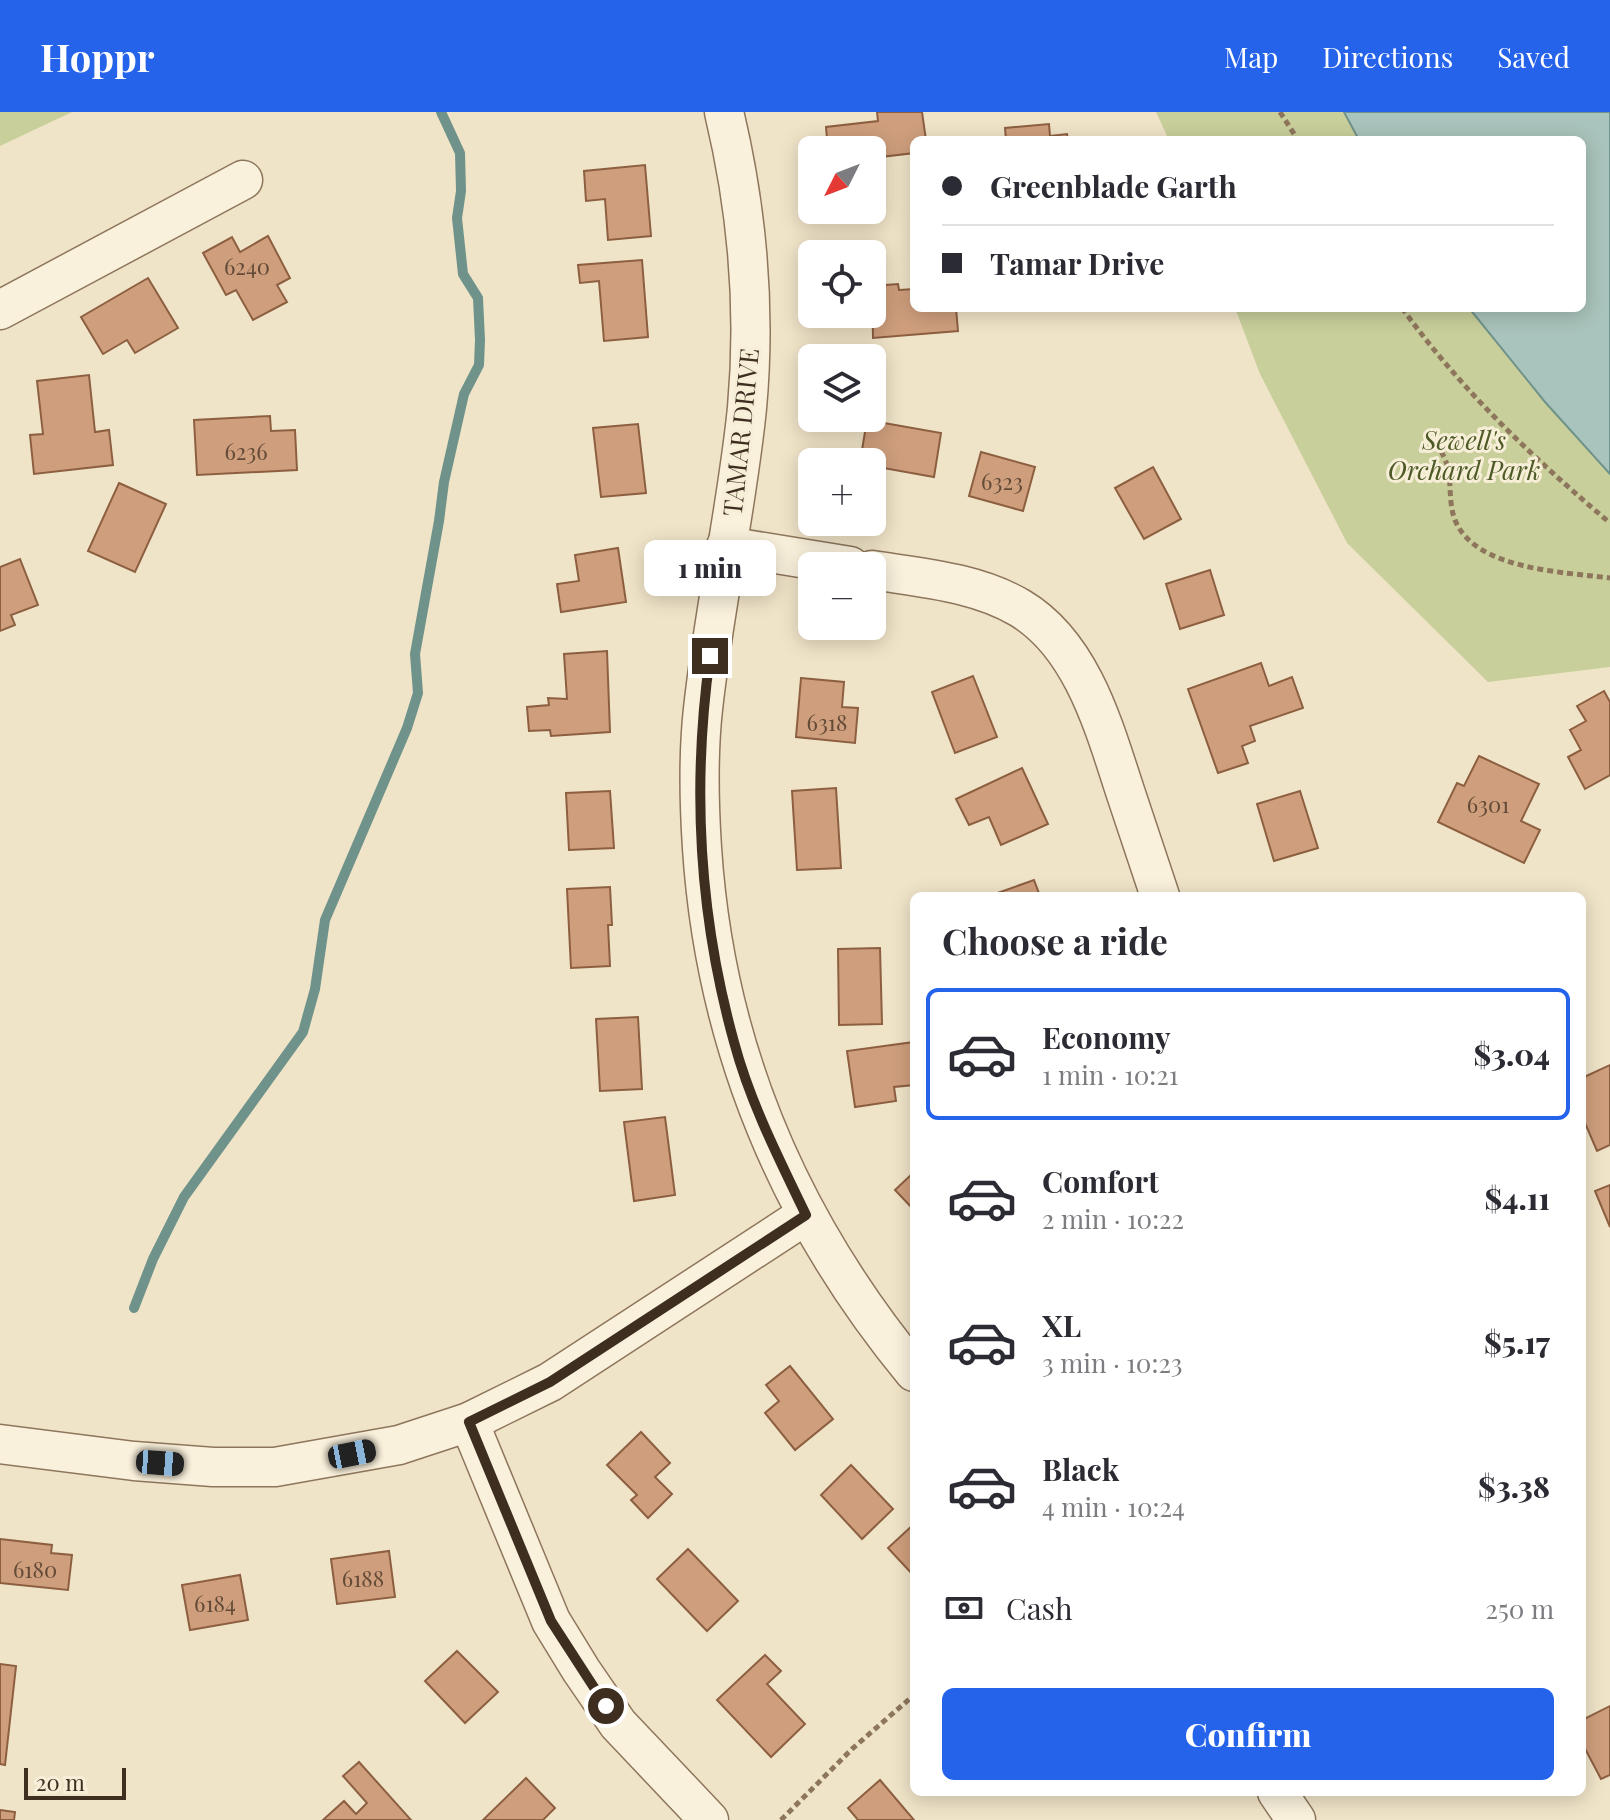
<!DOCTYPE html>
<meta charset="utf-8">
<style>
:root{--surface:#fff;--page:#f7f7f7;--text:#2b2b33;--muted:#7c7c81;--line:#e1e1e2;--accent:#2563eb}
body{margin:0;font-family:"Playfair Display",serif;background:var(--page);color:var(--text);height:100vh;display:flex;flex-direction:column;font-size:30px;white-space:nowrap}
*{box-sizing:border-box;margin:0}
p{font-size:26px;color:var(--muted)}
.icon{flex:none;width:44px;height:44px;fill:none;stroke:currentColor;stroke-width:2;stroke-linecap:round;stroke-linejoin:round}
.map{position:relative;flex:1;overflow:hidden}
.drawer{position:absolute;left:910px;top:780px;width:676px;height:904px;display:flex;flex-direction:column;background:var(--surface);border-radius:12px;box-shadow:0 4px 20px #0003}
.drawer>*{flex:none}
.top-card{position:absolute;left:910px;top:24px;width:676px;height:176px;border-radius:12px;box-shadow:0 4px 20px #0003;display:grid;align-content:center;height:176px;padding:0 32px;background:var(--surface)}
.needle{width:52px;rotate:228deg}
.buttons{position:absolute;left:798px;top:24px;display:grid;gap:16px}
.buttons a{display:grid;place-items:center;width:88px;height:88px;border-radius:12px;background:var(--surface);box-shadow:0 4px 20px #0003;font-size:40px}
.scale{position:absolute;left:24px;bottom:20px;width:102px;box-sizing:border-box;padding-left:8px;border:4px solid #3d2e20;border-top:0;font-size:22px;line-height:28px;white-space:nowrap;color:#3d2e20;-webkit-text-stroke:6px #f7eed8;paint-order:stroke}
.end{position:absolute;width:36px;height:36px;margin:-18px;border:10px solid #3d2e20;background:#fff;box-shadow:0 0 0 4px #fff}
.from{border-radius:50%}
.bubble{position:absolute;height:56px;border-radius:12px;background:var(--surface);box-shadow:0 4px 20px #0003;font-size:26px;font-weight:800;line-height:56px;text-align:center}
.car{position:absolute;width:24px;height:48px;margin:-24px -12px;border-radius:10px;box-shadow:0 0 6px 2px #0007;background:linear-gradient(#222 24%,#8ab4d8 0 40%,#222 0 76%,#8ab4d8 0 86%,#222 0)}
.top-card b{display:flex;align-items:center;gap:28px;height:76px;font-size:30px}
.top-card b+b{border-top:2px solid var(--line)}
.top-card i{width:20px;height:20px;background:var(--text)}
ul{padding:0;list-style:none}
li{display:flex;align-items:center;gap:24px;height:132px;margin:0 16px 12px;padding:0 16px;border:4px solid transparent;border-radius:12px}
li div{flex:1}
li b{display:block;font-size:30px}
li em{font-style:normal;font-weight:800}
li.active{border-color:var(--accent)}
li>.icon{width:72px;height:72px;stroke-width:1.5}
h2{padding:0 32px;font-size:36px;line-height:96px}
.pay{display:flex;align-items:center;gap:20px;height:88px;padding:0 32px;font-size:30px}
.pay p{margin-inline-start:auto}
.cta{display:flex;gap:16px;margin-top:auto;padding:16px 32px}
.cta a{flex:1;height:92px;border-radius:12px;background:var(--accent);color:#fff;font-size:32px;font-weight:800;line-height:92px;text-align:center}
header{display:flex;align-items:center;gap:48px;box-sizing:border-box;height:112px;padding:0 40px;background:var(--accent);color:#fff}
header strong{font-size:38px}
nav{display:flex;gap:44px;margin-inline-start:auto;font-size:28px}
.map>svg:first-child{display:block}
.green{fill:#c9cf9b}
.water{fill:#a9c4bc;stroke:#6f938a;stroke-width:2}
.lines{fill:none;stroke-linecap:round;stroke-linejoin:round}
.stream{stroke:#6f938a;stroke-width:10}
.building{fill:#cf9f7d;stroke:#8d5f41;stroke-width:2}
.minor-casing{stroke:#8d765c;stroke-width:41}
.path{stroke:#8d765c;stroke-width:5;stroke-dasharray:6 4;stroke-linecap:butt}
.minor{stroke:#faf1dc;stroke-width:38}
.route{stroke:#3d2e20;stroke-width:10}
.labels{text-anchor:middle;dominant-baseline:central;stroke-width:6;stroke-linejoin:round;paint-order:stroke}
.number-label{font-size:22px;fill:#624a37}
.street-label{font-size:26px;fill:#3d2e20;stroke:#f7eed8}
.park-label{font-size:26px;font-style:italic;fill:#4d5a26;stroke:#f7eed8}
</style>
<header>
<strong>Hoppr</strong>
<nav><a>Map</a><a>Directions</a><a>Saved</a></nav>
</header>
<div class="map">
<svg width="1610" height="1708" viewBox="0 0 1610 1708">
<rect width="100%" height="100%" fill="#f0e4c8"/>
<g class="green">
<polygon points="0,0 72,0 0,34"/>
<polygon points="1156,0 1610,0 1610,555 1488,570 1347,431 1260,262 1235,196 1582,196 1582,28 1169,28"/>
</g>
<polygon class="water" points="1344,0 1610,0 1610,362 1545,290 1469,196 1582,196 1582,28 1359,28"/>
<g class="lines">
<polyline class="stream" points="134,1196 153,1147 184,1085 303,920 315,877 325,808 407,616 418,581 415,542 439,409 444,370 464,282 479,253 480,228 478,186 463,162 457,106 461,79 460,41 441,0"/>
</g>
<g class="building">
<polygon points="877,0 922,0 926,28 914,28 914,41 872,46 872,38 828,38 826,15 878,9"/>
<polygon points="1049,12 1050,24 1067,22 1068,28 1006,28 1005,16"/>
<polygon points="645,53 651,124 608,128 605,87 586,89 584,59"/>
<polygon points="268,124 290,166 277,173 287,190 253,208 236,178 226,183 203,141 232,125 240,140"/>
<polygon points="642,148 648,225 604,229 599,169 580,171 578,153"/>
<polygon points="148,166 178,216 135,241 127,228 103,242 81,205"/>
<polygon points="898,172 899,178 914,177 914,196 956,196 958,219 873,226 872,174"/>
<polygon points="89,263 95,320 109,318 113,353 34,362 30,323 43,322 37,269"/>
<polygon points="270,304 271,319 295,318 297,358 197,363 194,308"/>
<polygon points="867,308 941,321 934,365 872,354 872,350 860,350"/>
<polygon points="638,312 646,381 601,385 593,316"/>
<polygon points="981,340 1035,355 1023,399 969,384"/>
<polygon points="1153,355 1181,407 1144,427 1115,376"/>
<polygon points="119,371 166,392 135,460 88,439"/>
<polygon points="618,436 626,490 561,500 557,472 579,469 575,443"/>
<polygon points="20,447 38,493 11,503 15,513 0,519 0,455"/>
<polygon points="1210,458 1224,503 1180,517 1166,472"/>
<polygon points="607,539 610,620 551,624 550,618 529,619 527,595 549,593 548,586 567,587 564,542"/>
<polygon points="1261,551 1269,574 1292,565 1303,596 1250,614 1255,629 1242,634 1248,651 1218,661 1188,577"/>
<polygon points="973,564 997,625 955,641 932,580"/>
<polygon points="801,566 844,570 842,595 858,596 855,631 796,625"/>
<polygon points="1604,579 1610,590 1610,663 1585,677 1568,645 1581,638 1570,618 1586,609 1577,594"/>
<polygon points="1479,644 1539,672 1521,709 1540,718 1524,751 1438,710 1457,671 1464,674"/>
<polygon points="1022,656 1048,712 1001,733 989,705 969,713 956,687"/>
<polygon points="836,676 841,756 797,758 792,679"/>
<polygon points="610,679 614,736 569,738 566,681"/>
<polygon points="1300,679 1318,736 1274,749 1257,692"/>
<polygon points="1034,768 1040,784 989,784"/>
<polygon points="610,775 612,813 608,813 610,854 571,856 567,777"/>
<polygon points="880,836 882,912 839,913 838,837"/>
<polygon points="638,905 642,977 600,979 596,907"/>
<polygon points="914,930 914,973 894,975 896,989 855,995 847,939"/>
<polygon points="1610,953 1610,1033 1597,1039 1582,1004 1582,966"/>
<polygon points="665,1005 675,1083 634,1089 624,1010"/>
<polygon points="914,1060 914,1098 895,1078"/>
<polygon points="1610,1073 1610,1115 1595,1079"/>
<polygon points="790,1254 833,1307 795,1338 765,1301 779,1289 766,1273"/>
<polygon points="641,1320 670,1351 655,1365 672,1382 648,1406 631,1388 637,1383 607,1353"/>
<polygon points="851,1353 893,1397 862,1427 821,1383"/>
<polygon points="914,1412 914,1464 888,1436"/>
<polygon points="0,1427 52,1433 51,1441 72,1443 68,1478 0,1471"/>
<polygon points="688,1437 738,1489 707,1519 657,1467"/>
<polygon points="389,1439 395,1485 337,1492 331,1447"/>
<polygon points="240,1463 248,1508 190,1518 182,1473"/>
<polygon points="457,1539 498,1580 465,1611 425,1569"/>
<polygon points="765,1543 781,1559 767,1572 805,1612 771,1645 717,1588"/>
<polygon points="0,1552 16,1554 5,1653 0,1652"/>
<polygon points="1610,1594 1610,1663 1601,1667 1582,1631 1582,1608"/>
<polygon points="359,1650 411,1708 323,1708 344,1689 356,1702 367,1691 343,1664"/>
<polygon points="526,1666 555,1696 543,1708 483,1708"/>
<polygon points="880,1668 914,1708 858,1708 848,1696"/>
<polygon points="0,1698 15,1700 14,1708 0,1708"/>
</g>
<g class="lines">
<g class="minor-casing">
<g id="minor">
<path d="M724 0C747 96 756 197 747 296 737 396 714 496 703 597 698 642 699 690 702 736 715 934 788 1107 914 1260"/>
<polyline points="0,198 243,68"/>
<polyline points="726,434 850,454"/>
<path d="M872 458C922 466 976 470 1020 496 1082 533 1104 615 1125 679 1137 714 1148 749 1160 784"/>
<polyline points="469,1310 551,1509 581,1558 618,1612 709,1708"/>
<polyline points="0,1332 134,1349 213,1355 275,1355 399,1333 469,1310 550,1270 806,1103"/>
<polyline points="1277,1680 1296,1708"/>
</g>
</g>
<g class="path">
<polyline points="1280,0 1298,28"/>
<path d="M1402 196C1461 278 1533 346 1610 411"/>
<path d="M1436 331C1440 338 1445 345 1447 353 1452 371 1448 390 1455 408 1475 458 1564 460 1610 466"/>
<polyline points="781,1708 852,1637 914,1583"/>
</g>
<use href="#minor" class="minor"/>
</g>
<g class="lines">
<path class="route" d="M606 1594 551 1509 469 1310 550 1270 806 1103C779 1047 750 990 734 930 699 804 692 673 710 544"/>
</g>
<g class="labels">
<g class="number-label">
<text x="247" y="154">6240</text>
<text x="246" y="339">6236</text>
<text x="1002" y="369">6323</text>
<text x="827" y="610">6318</text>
<text x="1488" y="692">6301</text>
<text x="35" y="1457">6180</text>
<text x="363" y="1466">6188</text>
<text x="215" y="1491">6184</text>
</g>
<g class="street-label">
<text transform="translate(740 320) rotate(-84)">TAMAR DRIVE</text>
</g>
<g class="park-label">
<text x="1464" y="327">Sewell's<tspan x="1464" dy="30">Orchard Park</tspan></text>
</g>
</g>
</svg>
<div class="buttons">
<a><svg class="needle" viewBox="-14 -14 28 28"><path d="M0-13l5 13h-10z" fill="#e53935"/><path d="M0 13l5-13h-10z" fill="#7c7c81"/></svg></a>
<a><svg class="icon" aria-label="locate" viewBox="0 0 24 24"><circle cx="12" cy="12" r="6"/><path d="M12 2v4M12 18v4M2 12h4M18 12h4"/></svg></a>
<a><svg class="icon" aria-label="layers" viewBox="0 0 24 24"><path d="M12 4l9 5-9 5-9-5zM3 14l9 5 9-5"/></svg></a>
<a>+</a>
<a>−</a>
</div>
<div class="scale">20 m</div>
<i class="end from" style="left:606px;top:1594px"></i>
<i class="end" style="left:710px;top:544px"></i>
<div class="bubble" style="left:644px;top:428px;width:132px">1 min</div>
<i class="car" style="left:352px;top:1342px;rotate:79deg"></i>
<i class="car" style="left:160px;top:1351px;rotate:94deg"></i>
<div class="top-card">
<b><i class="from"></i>Greenblade Garth</b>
<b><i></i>Tamar Drive</b>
</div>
<section class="drawer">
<h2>Choose a ride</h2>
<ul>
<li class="active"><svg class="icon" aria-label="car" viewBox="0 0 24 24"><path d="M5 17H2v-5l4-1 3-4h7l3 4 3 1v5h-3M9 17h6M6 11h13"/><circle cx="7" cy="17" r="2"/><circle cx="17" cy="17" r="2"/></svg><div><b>Economy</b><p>1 min · 10:21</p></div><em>$3.04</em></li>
<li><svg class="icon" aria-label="car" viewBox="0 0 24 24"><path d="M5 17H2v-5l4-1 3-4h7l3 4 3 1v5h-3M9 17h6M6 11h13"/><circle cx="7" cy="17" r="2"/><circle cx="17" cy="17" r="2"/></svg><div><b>Comfort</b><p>2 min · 10:22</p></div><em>$4.11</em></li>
<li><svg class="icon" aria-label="car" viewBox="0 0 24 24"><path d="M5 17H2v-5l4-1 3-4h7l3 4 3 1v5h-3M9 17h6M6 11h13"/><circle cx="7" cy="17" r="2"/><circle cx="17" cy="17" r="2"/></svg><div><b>XL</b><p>3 min · 10:23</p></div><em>$5.17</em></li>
<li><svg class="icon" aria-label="car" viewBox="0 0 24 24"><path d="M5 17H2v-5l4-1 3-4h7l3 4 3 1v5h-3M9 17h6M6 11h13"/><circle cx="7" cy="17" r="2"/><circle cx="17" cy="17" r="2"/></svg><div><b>Black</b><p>4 min · 10:24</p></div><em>$3.38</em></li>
</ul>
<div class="pay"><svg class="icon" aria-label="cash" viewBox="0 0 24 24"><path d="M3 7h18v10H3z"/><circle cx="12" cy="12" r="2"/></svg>Cash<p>250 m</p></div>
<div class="cta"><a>Confirm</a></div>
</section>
</div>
